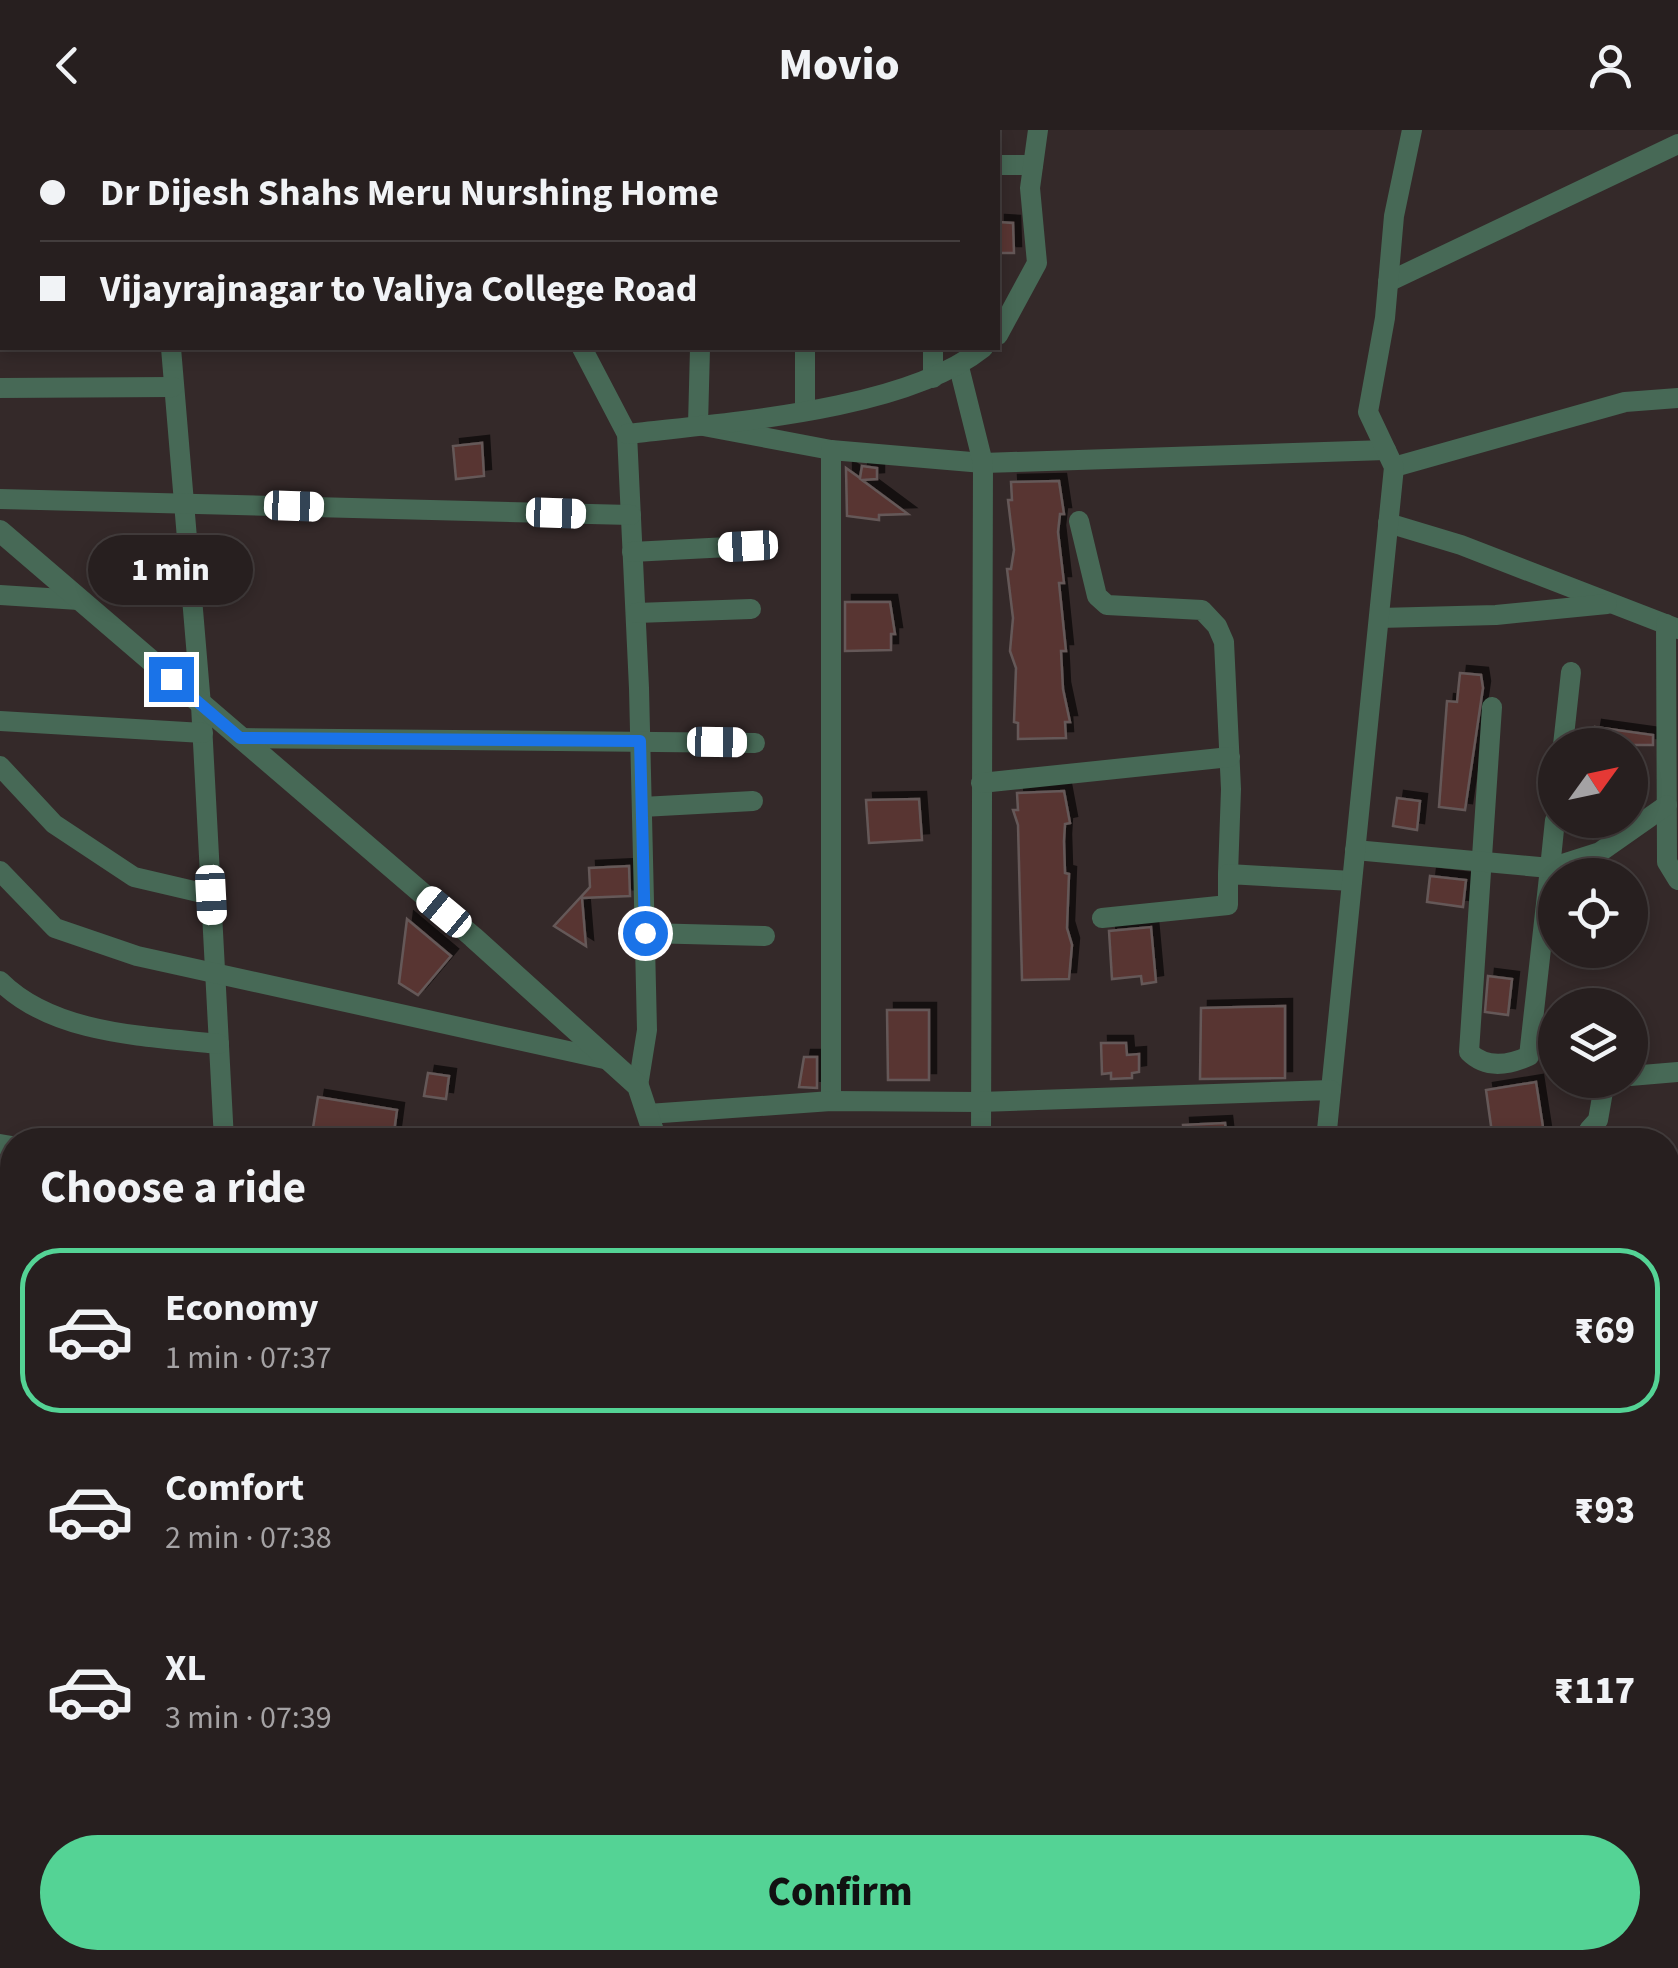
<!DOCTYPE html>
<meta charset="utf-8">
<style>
:root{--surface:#271f1f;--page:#2f2728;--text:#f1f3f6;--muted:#a4a2a4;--line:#433d3d;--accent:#54d395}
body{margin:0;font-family:"Source Sans 3",sans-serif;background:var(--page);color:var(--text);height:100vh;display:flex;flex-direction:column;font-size:38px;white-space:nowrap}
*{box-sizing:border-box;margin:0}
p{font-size:32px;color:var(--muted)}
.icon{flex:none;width:55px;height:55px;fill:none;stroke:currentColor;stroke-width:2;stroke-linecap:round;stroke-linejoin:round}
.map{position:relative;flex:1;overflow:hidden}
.sheet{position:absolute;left:0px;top:998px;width:1680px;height:842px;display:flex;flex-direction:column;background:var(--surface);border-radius:40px 40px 0 0;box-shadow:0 5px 15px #0003,0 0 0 2px var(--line)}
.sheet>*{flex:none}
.top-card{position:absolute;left:0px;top:0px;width:1000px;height:220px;box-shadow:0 5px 15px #0003,0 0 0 2px var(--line);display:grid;align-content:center;height:220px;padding:0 40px;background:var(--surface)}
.needle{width:65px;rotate:57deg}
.fabs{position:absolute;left:1538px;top:598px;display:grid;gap:20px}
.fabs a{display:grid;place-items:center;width:110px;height:110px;border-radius:50%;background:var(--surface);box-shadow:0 5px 15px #0003,0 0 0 2px var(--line);font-size:50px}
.end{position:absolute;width:45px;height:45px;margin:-22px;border:12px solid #1a73e8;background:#fff;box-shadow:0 0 0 5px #fff}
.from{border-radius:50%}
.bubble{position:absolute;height:70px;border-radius:35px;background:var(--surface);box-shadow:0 5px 15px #0003,0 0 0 2px var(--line);font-size:32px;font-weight:800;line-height:70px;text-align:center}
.car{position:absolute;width:30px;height:60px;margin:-30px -15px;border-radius:12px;box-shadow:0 0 8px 2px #0007;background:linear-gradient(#fff 24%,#345 0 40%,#fff 0 76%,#345 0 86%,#fff 0)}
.top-card b{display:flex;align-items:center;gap:35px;height:95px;font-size:38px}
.top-card b+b{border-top:2px solid var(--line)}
.top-card i{width:25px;height:25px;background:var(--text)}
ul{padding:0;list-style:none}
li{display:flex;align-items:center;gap:30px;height:165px;margin:0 20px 15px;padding:0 20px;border:5px solid transparent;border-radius:40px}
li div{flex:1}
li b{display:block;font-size:38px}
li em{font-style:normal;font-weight:800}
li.active{border-color:var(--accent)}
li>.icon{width:90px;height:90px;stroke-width:1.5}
h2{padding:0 40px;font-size:45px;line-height:120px}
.cta{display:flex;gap:20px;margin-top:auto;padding:20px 40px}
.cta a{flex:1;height:115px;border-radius:60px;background:var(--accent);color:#111;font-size:40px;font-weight:800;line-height:115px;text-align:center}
header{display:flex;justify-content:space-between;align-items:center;height:130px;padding:0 40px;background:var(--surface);font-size:45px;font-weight:800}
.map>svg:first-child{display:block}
.building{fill:#583533;stroke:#655958;stroke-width:2.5;filter:url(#shadow)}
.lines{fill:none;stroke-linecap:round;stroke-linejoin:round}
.service{stroke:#476956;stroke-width:10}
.minor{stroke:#476956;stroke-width:20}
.tertiary{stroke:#476956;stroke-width:22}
.route{stroke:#1a73e8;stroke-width:12}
</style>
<header><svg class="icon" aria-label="back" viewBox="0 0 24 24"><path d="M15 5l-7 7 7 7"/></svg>Movio<svg class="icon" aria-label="person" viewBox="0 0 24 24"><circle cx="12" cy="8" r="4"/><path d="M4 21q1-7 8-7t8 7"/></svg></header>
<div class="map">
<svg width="1678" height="1838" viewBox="0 0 1678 1838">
<defs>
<filter id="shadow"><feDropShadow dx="7" dy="-7" stdDeviation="0" flood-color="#0009"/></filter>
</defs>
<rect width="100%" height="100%" fill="#342929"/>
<g class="building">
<polygon points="998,92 1013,93 1014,123 998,123"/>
<polygon points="482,313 484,346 456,349 453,316"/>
<polygon points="862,336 877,338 877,349 862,350 908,384 879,385 879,390 847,386 846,338 860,348"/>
<polygon points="1059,351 1064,384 1060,384 1058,402 1064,453 1059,453 1066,521 1061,521 1063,559 1070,592 1065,592 1066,608 1018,609 1018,593 1014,592 1016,538 1010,521 1013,488 1007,439 1011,439 1014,420 1008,370 1012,370 1011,352"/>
<polygon points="845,472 890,472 895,504 891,504 891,520 845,521"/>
<polygon points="1460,543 1481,545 1483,558 1465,680 1439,677 1447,571 1457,572"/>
<polygon points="1595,597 1653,605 1653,615 1592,615"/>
<polygon points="1064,661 1070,693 1065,694 1064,711 1065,743 1069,744 1067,798 1072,815 1069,849 1022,850 1018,695 1013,680 1018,680 1017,663"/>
<polygon points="1397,668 1420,671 1417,700 1393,696"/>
<polygon points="919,669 922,710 869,713 866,670"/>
<polygon points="629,736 630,766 582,768 586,816 554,796 590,757 589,738"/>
<polygon points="1430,746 1466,750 1463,777 1427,772"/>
<polygon points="407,789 451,826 418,865 399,853"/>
<polygon points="1151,797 1156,852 1142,854 1141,846 1112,849 1109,801"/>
<polygon points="1488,846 1512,849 1508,885 1485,882"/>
<polygon points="1285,876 1285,948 1200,949 1201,878"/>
<polygon points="887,880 929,880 929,950 888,950"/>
<polygon points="1101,913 1126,913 1127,925 1139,924 1139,942 1132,943 1132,948 1111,949 1111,943 1102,944"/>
<polygon points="804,927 817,927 817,958 799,957"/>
<polygon points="428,943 449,946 446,969 424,966"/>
<polygon points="1536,952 1545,1010 1493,1010 1486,960"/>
<polygon points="318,967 397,980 393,1010 311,1010"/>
<polygon points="1225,993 1227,1010 1184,1010 1183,995"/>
</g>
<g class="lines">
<g class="service">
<polyline points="0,1556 12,1541"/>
<polyline points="1503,1828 1505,1838"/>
</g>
<g class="minor">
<polyline points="157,0 157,2"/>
<polyline points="480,0 481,2"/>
<polyline points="759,0 759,2"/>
<polyline points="659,2 659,0"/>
<polyline points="0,6 2,6"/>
<polyline points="998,35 1033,35"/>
<polyline points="0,133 2,133"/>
<polyline points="1388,152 1678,14"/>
<polyline points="998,205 1037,133 1030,58 1038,0"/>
<polyline points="171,218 201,575 224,1010"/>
<polyline points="582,218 627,304 639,558 647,900 638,956"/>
<polyline points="700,218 698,295 831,320 983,333 1386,320"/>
<polyline points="805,218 805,279"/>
<polyline points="959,237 983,333 981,1010"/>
<polyline points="933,248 933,218"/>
<polyline points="0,258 173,257"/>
<path d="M627 304C729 292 904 281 983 218"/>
<polyline points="1394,337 1625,272 1678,268"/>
<polyline points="0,369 631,385"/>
<polyline points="1079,391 1097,466 1107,475 1202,480 1217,496 1224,512 1231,659 1228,744"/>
<polyline points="1388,393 1461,415 1678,499"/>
<polyline points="632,422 748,416"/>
<polyline points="0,465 79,470"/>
<polyline points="636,483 751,479"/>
<polyline points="1379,488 1496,485 1607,474"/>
<polyline points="1666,494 1667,732 1678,750"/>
<path d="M1492 577 1469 922C1486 939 1509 935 1529 926L1550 738 1600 722 1667 675"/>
<polyline points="0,591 203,603"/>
<polyline points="240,608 755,613"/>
<polyline points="1563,615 1571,542"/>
<polyline points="0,636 54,694 134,747 211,765"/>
<polyline points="981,653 1230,627"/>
<polyline points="642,677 753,671"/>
<polyline points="1355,720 1550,738 1555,690"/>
<polyline points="0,741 55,798 137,826 609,930"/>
<polyline points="1102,788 1228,775 1228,744 1352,751"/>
<polyline points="645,803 765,806"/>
<path d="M0 851C54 905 147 906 219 914"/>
<polyline points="1630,946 1678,942"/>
<polyline points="1331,960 1394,337 1368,282 1385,188 1394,86 1412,0"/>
<polyline points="831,971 831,320"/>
<polyline points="648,984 831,971 979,972 1331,960 1326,1010"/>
<polyline points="1589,1010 1589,1000 1598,990 1605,950"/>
<polyline points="0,1014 12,1016"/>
<polyline points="1668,1369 1678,1431"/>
<polyline points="1668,1818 1678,1816"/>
<polyline points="0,1835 12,1827"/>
<polyline points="510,1838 512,1828"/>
<polyline points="784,1838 788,1829"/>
<polyline points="1567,1838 1619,1828"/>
</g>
<g class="tertiary">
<polyline points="0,401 473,807 638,956 656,1010"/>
<polyline points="1668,1059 1678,1058"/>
<polyline points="1031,1828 1031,1838"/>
</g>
</g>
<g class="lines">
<polyline class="route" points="171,549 240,608 640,611 645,803"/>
</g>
</svg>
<div class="fabs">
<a><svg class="needle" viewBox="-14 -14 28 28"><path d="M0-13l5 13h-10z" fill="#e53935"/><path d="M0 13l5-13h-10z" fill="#a4a2a4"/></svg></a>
<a><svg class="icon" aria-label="locate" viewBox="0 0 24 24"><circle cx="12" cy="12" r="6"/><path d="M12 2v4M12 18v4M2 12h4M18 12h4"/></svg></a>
<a><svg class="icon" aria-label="layers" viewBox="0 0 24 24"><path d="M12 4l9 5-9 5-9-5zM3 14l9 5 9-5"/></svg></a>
</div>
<i class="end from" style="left:645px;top:803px"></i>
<i class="end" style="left:171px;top:549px"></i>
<div class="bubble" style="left:88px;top:405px;width:165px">1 min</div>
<i class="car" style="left:294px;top:376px;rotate:92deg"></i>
<i class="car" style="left:556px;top:383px;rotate:92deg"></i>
<i class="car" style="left:748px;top:416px;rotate:267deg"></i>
<i class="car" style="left:717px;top:612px;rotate:91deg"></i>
<i class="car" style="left:211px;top:765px;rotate:177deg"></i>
<i class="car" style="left:444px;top:782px;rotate:310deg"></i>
<div class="top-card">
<b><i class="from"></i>Dr Dijesh Shahs Meru Nurshing Home</b>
<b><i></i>Vijayrajnagar to Valiya College Road</b>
</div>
<section class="sheet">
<h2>Choose a ride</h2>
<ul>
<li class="active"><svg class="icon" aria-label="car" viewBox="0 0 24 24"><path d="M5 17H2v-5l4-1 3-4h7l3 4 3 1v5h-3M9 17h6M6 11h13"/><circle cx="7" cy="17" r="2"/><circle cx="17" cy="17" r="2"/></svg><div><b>Economy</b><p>1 min · 07:37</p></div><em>₹69</em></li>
<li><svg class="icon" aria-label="car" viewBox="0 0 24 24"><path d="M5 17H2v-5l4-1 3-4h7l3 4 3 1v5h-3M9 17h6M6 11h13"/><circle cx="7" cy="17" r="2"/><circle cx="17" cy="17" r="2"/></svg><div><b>Comfort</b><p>2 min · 07:38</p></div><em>₹93</em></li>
<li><svg class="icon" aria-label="car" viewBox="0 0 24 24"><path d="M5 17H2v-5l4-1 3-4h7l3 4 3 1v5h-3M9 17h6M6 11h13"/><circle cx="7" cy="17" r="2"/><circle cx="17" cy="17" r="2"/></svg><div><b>XL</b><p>3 min · 07:39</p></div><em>₹117</em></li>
</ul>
<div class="cta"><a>Confirm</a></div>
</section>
</div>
